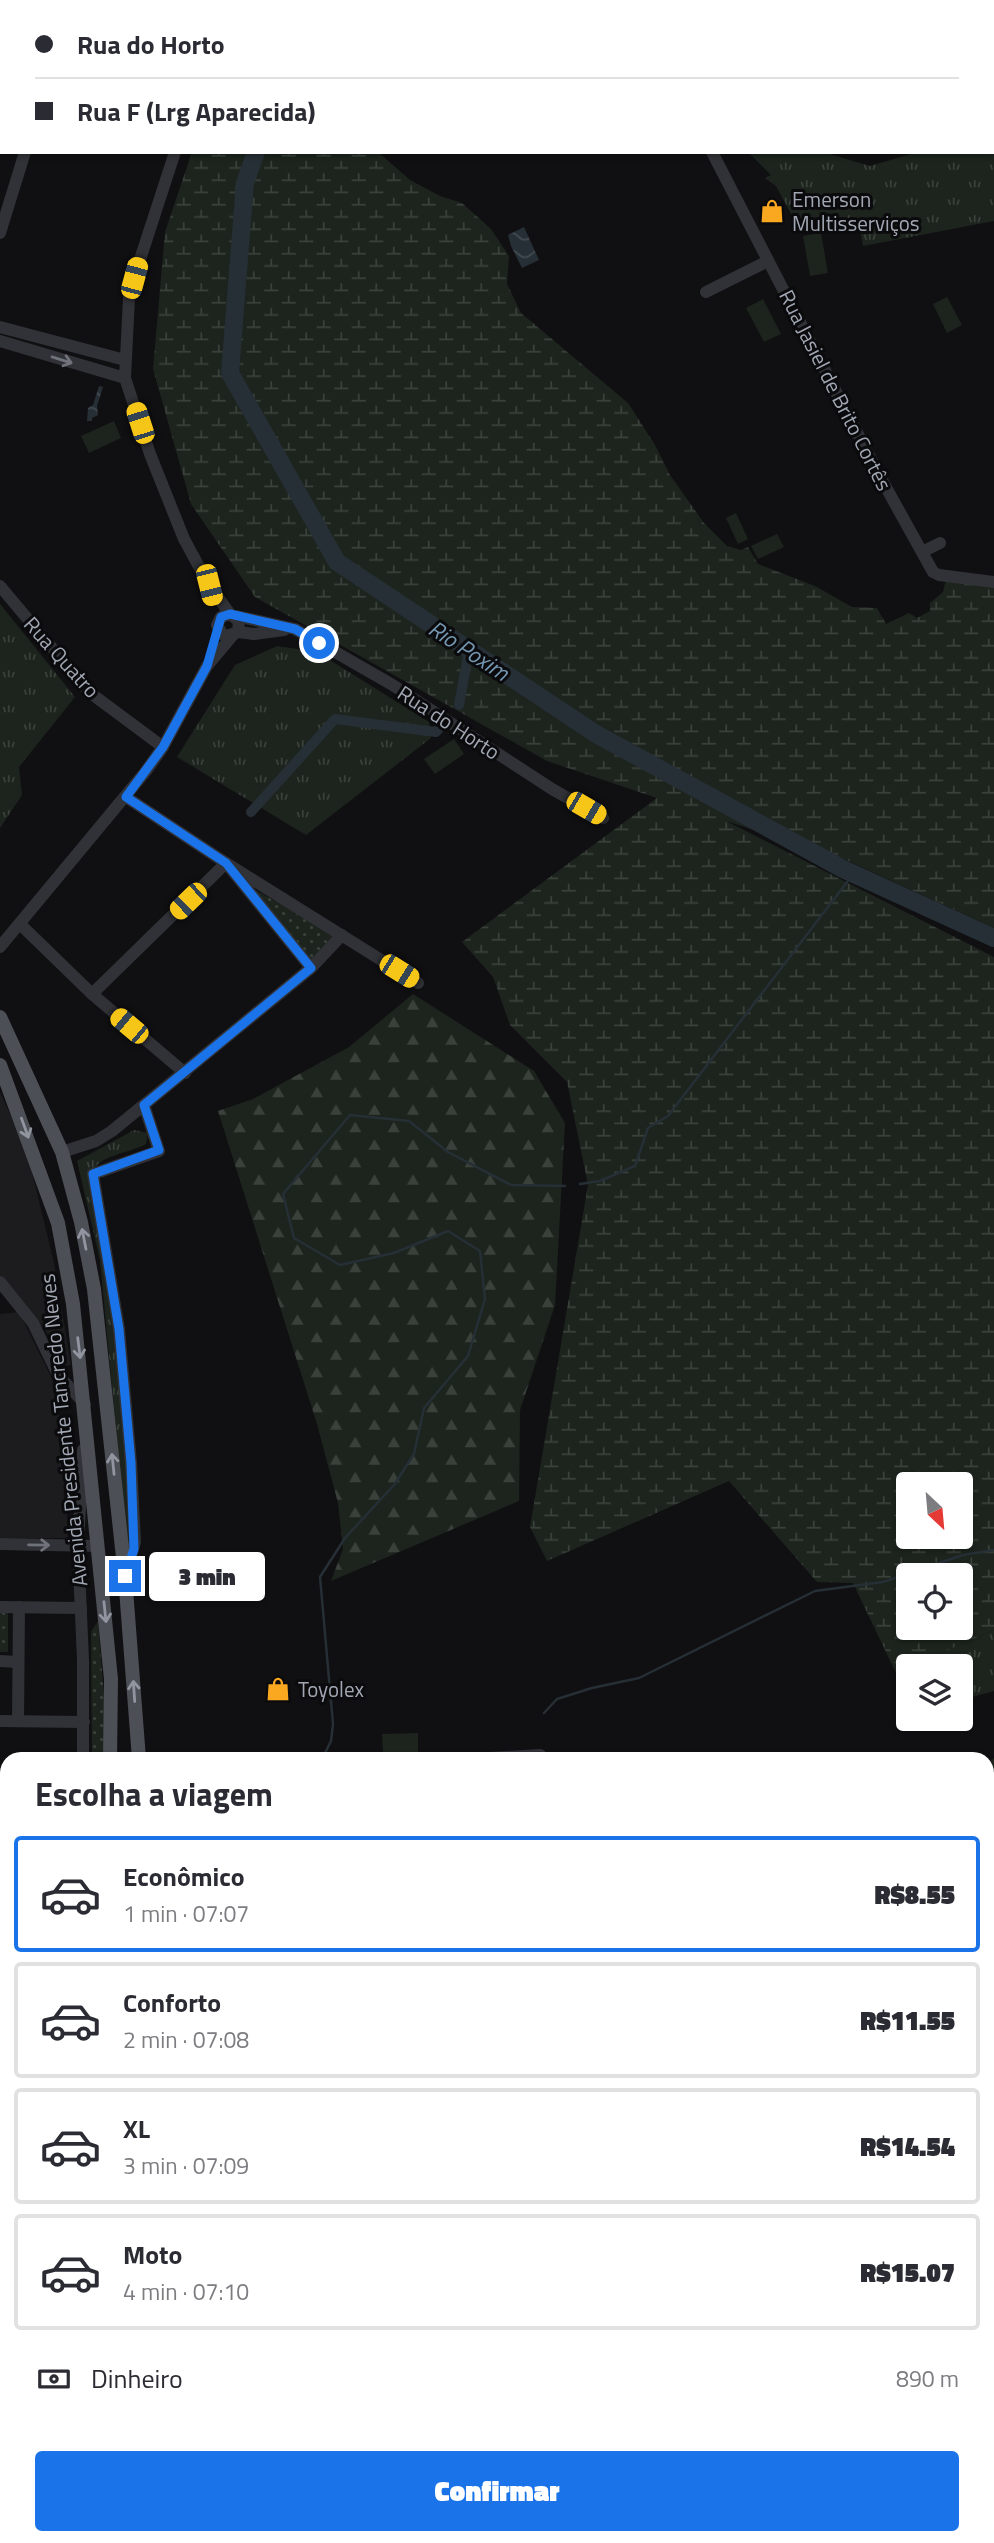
<!DOCTYPE html>
<html lang="pt">
<meta charset="utf-8">
<style>
:root{--surface:#fff;--page:#f2f2f3;--text:#2b2b33;--muted:#7c7c81;--line:#e1e1e2;--accent:#1a73e8}
body{margin:0;font-family:"Titillium Web",sans-serif;background:var(--page);color:var(--text);height:100vh;display:flex;flex-direction:column;font-size:26px;white-space:nowrap}
*{box-sizing:border-box;margin:0}
p{font-size:23px;color:var(--muted)}
.icon{flex:none;width:38px;height:38px;fill:none;stroke:currentColor;stroke-width:2;stroke-linecap:round;stroke-linejoin:round}
.map{position:relative;flex:1;overflow:hidden}
.details{position:absolute;left:0px;top:1752px;width:994px;height:793px;display:flex;flex-direction:column;background:var(--surface);border-radius:21px 21px 0 0;box-shadow:0 2px 5px #0004}
.details>*{flex:none}
.hud{position:absolute;left:0px;top:0px;width:994px;height:154px;box-shadow:0 2px 5px #0004;display:grid;align-content:center;height:154px;padding:0 35px;background:var(--surface)}
.needle{width:46px;rotate:154deg}
.buttons{position:absolute;left:896px;top:1472px;display:grid;gap:14px}
.buttons a{display:grid;place-items:center;width:77px;height:77px;border-radius:7px;background:var(--surface);box-shadow:0 2px 5px #0004;font-size:35px}
.end{position:absolute;width:32px;height:32px;margin:-16px;border:9px solid #1a73e8;background:#fff;box-shadow:0 0 0 4px #fff}
.from{border-radius:50%}
.bubble{position:absolute;height:49px;border-radius:7px;background:var(--surface);box-shadow:0 2px 5px #0004;font-size:23px;font-weight:800;line-height:49px;text-align:center}
.car{position:absolute;width:21px;height:42px;margin:-21px -10px;border-radius:9px;box-shadow:0 0 5px 2px #0007;background:linear-gradient(#f5c518 24%,#345 0 40%,#f5c518 0 76%,#345 0 86%,#f5c518 0)}
.hud b{display:flex;align-items:center;gap:24px;height:66px;font-size:26px}
.hud b+b{border-top:2px solid var(--line)}
.hud i{width:18px;height:18px;background:var(--text)}
ul{padding:0;list-style:none}
li{display:flex;align-items:center;gap:21px;height:116px;margin:0 14px 10px;padding:0 21px;border:4px solid var(--line);border-radius:7px}
li div{flex:1}
li b{display:block;font-size:26px}
li em{font-style:normal;font-weight:800}
li.active{border-color:var(--accent)}
li>.icon{width:63px;height:63px;stroke-width:1.5}
h2{padding:0 35px;font-size:32px;line-height:84px}
.pay{display:flex;align-items:center;gap:18px;height:77px;padding:0 35px;font-size:26px}
.pay p{margin-inline-start:auto}
.action{display:flex;gap:14px;margin-top:auto;padding:14px 35px}
.action a{flex:1;height:80px;border-radius:7px;background:var(--accent);color:#fff;font-size:28px;font-weight:800;line-height:80px;text-align:center}
.map>svg:first-child{display:block}
.built{fill:#1c1c1f}
.grass{fill:url(#grass-tufts)}
.forest{fill:url(#forest-firs)}
.wetland{fill:url(#wetland-marsh);fill-rule:evenodd}
.park{fill:url(#park-dots)}
.pitch{fill:#1c241d}
.water{fill:url(#water-waves)}
.lines{fill:none;stroke-linecap:round;stroke-linejoin:round}
.stream{stroke:#262f36;stroke-width:2.5}
.canal{stroke:#262f36;stroke-width:10}
.river{stroke:#262f36;stroke-width:18}
.minor{stroke:#313237;stroke-width:12}
.major{stroke:#4d4f56;stroke-width:14}
.oneway{stroke:#6f727b}
.oneway2{stroke:#9095a0}
.route{stroke:#1a73e8;stroke-width:9}
.labels{text-anchor:middle;dominant-baseline:central;stroke-width:6;stroke-linejoin:round;paint-order:stroke}
.poi-label{font-size:21px;fill:#a1a7b3;stroke:#0b0b0d;text-anchor:start}
.street-label{font-size:21px;fill:#a1a7b3;stroke:#0b0b0d}
.water-label{font-size:23px;font-style:italic;fill:#7597b1;stroke:#0b0b0d}
</style>
<div class="map">
<svg width="994" height="2543" viewBox="0 0 994 2543">
<defs>
<pattern id="grass-tufts" width="24" height="20" patternUnits="userSpaceOnUse" patternTransform="scale(1.75)"><rect width="24" height="20" fill="#1c241d"/><path d="M3 7l-1-3M5 7V3M7 7l1-3M15 17l-1-3M17 17v-4M19 17l1-3" fill="none" stroke="#3a413b"/></pattern>
<pattern id="forest-firs" width="22" height="20" patternUnits="userSpaceOnUse" patternTransform="scale(1.75)"><rect width="22" height="20" fill="#1c241d"/><path d="M5 1l3.5 6h-7zM16 11l3.5 6h-7z" fill="#3a413b"/></pattern>
<pattern id="wetland-marsh" width="20" height="14" patternUnits="userSpaceOnUse" patternTransform="scale(1.75)"><rect width="20" height="14" fill="#1c241d"/><path d="M1 5h8M5 5V1M11 12h8M15 12V8" fill="none" stroke="#3a413b"/></pattern>
<pattern id="park-dots" width="8" height="8" patternUnits="userSpaceOnUse" patternTransform="scale(1.75)"><rect width="8" height="8" fill="#1c241d"/><path d="M2 2h.1M6 6h.1" fill="none" stroke="#3a413b" stroke-width="1.8" stroke-linecap="round"/></pattern>
<pattern id="water-waves" width="16" height="10" patternUnits="userSpaceOnUse" patternTransform="scale(1.75)"><rect width="16" height="10" fill="#262f36"/><path d="M0 5q4-4 8 0t8 0" fill="none" stroke="#424a51"/></pattern>
</defs>
<rect width="100%" height="100%" fill="#101012"/>
<g class="built">
<polygon points="0,1092 27,1151 54,1263 71,1365 66,1366 47,1333 0,1275"/>
<polygon points="19,1312 53,1381 64,1444 68,1538 0,1538 0,1314"/>
<polygon points="7,2291 7,2538 221,2538 223,2543 0,2543 0,2292"/>
<polygon points="470,2538 794,2538 783,2543 458,2543"/>
</g>
<g class="grass">
<polygon points="691,0 856,0 690,2"/>
<polygon points="992,125 994,125 994,221 863,246 859,225 801,232 776,186 765,178 771,175 748,152 823,152 870,166 918,152 992,152"/>
<polygon points="0,604 75,697 19,767 22,795 0,828"/>
<polygon points="277,646 317,652 429,722 431,738 306,835 177,757 235,665"/>
<path d="M134 1130 148 1133 146 1144C126 1155 101 1153 89 1175L108 1263 133 1545H127L100 1260 77 1161Z"/>
<polygon points="994,1630 994,1691 961,1700 961,1666 912,1666"/>
<polygon points="994,1758 994,2051 992,2052 987,2041 987,1763"/>
</g>
<polygon class="forest" points="413,994 534,1071 565,1123 555,1305 520,1410 519,1501 331,1581 343,1549 338,1503 317,1424 218,1111 253,1099 349,1047"/>
<g class="wetland">
<path d="M192 152H378L410 180 440 196 462 203 491 229 509 256 507 284 521 313 628 403 655 445 670 475 704 523 727 546 741 550 748 547 758 564 815 586 852 607 877 608 886 624 909 613 917 618 930 611V603L943 592 947 576 994 582V928L844 859 726 821 994 957V1630L896 1673 853 1583 817 1582 729 1481 547 1561 530 1527 588 1185 567 1082 510 1025 493 977 462 942 657 798 547 761 255 597 191 504 153 369 165 232ZM908 1484H961V1536H908ZM908 1575H961V1628H908Z"/>
<polygon points="994,2291 994,2543 802,2543 813,2538 987,2538 987,2297"/>
</g>
<g class="park">
<polygon points="251,888 337,934 312,962"/>
<rect x="0" y="1613" width="8" height="39"/>
<polygon points="98,1621 109,1759 92,1759 91,1632"/>
<rect x="0" y="1784" width="7" height="49"/>
<polygon points="994,2067 994,2165 989,2167 987,2163 987,2070"/>
</g>
<g class="pitch">
<polygon points="821,233 828,273 810,276 803,236"/>
<polygon points="947,297 962,325 947,333 933,304"/>
<polygon points="763,299 781,334 764,342 746,308"/>
<polygon points="114,421 121,438 89,453 81,436"/>
<polygon points="736,513 748,539 738,544 726,518"/>
<polygon points="777,534 784,547 758,559 751,546"/>
<polygon points="454,739 464,754 435,774 424,759"/>
<polygon points="418,1733 418,1752 383,1753 382,1734"/>
</g>
<g class="water">
<polygon points="524,227 539,260 522,268 511,246 508,235"/>
<polygon points="99,386 103,387 97,406 98,415 92,418 92,421 87,421 88,408 93,405"/>
</g>
<g class="lines">
<g class="stream">
<polyline points="580,1184 600,1181 635,1166 648,1128 668,1116 854,873"/>
<polyline points="544,1713 557,1699 592,1688 639,1678 815,1591 883,1582 963,1555 994,1550"/>
<polyline points="322,1759 331,1741 333,1724 320,1577 345,1538 394,1485 414,1454 424,1408 468,1356 485,1299 480,1251 448,1231 394,1253 340,1265 294,1238 283,1194 350,1115 409,1121 448,1152 511,1185 565,1186"/>
</g>
<g class="canal">
<polyline points="459,705 469,650"/>
<polyline points="251,812 335,719 436,732 441,726"/>
</g>
<polyline class="river" points="256,152 245,183 230,373 337,562 596,734 843,869 994,938"/>
<g class="minor">
<polyline points="107,0 113,2"/>
<polyline points="567,0 569,2"/>
<polyline points="75,2 76,0"/>
<polyline points="179,2 182,0"/>
<polyline points="222,2 222,0"/>
<polyline points="175,152 134,278 129,298 125,378 150,454 184,539 209,585 230,614 239,621 238,632 227,636 222,634 217,625 221,617 230,614"/>
<polyline points="712,152 878,473 933,572 939,575 994,582"/>
<polyline points="0,233 25,152"/>
<polyline points="706,292 768,261"/>
<polyline points="0,327 125,360"/>
<polyline points="0,341 125,378"/>
<polyline points="922,552 940,543"/>
<polyline points="0,586 89,692 163,747"/>
<polyline points="236,616 295,629 391,684 552,789 603,818"/>
<polyline points="238,632 254,634 284,630"/>
<polyline points="126,797 226,863 418,983"/>
<polyline points="20,924 92,994 185,1073"/>
<polyline points="0,947 146,771 163,747 207,666 233,635"/>
<polyline points="92,994 226,863 311,968"/>
<polyline points="62,1152 96,1141 112,1131 311,968 342,935"/>
<polyline points="0,1282 33,1323 58,1375 85,1404"/>
<polyline points="83,1450 78,1546 83,1660 83,1759"/>
<polyline points="0,1544 98,1546"/>
<polyline points="125,1576 135,1542 131,1463 119,1329 93,1174 159,1151 144,1105"/>
<polyline points="0,1607 81,1608"/>
<polyline points="0,1661 17,1662"/>
<polyline points="0,1721 84,1722"/>
<polyline points="18,1721 19,1607"/>
<polyline points="474,1759 540,1755 541,1759"/>
<polyline points="0,1783 7,1783"/>
<polyline points="0,1838 7,1838"/>
<polyline points="0,1901 7,1901"/>
<polyline points="0,1984 7,1984"/>
<polyline points="0,2070 7,2070"/>
<polyline points="0,2176 7,2176"/>
<polyline points="0,2283 7,2283"/>
</g>
<g class="major">
<polyline points="0,1017 62,1152 81,1222 94,1289 125,1576 139,1759"/>
<polyline points="0,1065 58,1223 73,1304 111,1679 110,1759"/>
<polyline points="244,2538 247,2543"/>
<polyline points="272,2538 275,2543"/>
</g>
</g>
<defs><path id="oneway-shaft" d="M-6 0H5M1.5-3L5.5 0L1.5 3" fill="none" stroke-width="1.6" stroke-linecap="round" stroke-linejoin="round" transform="scale(1.75)"/></defs>
<g class="oneway">
<use href="#oneway-shaft" transform="translate(62 360) rotate(17)"/>
<use href="#oneway-shaft" transform="translate(39 1545) rotate(1)"/>
</g>
<g class="oneway2">
<use href="#oneway-shaft" transform="translate(25 1128) rotate(70)"/>
<use href="#oneway-shaft" transform="translate(84 1239) rotate(-101)"/>
<use href="#oneway-shaft" transform="translate(79 1348) rotate(83)"/>
<use href="#oneway-shaft" transform="translate(113 1464) rotate(-96)"/>
<use href="#oneway-shaft" transform="translate(105 1612) rotate(84)"/>
<use href="#oneway-shaft" transform="translate(134 1691) rotate(-94)"/>
</g>
<g class="lines">
<polyline class="route" points="125,1576 134,1549 131,1463 119,1329 93,1174 159,1150 144,1105 311,968 226,863 126,797 163,747 207,666 221,617 230,614 295,629 319,643"/>
</g>
<defs>
<g id="shop-bare" transform="scale(1.89)"><path d="M-5-2.5h2.3a2.7 3.5 0 0 1 5.4 0H5L5.5 6h-11ZM-1.5-2.5h3a1.5 2.3 0 0 0-3 0Z" fill="#faa820" stroke="#0b0b0d" stroke-width="2.5" paint-order="stroke"/></g>
</defs>
<g fill-rule="evenodd">
<use href="#shop-bare" x="772" y="211"/>
<use href="#shop-bare" x="278" y="1689"/>
</g>
<g class="labels">
<g class="poi-label">
<text x="792" y="199">Emerson<tspan x="792" dy="24">Multisserviços</tspan></text>
<text x="298" y="1689">Toyolex</text>
</g>
<g class="street-label">
<text transform="translate(836 390) rotate(63)">Rua Jasiel de Brito Cortês</text>
<text transform="translate(62 657) rotate(48)">Rua Quatro</text>
<text transform="translate(449 722) rotate(33)">Rua do Horto</text>
<text transform="translate(63 1430) rotate(-96)">Avenida Presidente Tancredo Neves</text>
</g>
<g class="water-label">
<text transform="translate(469 650) rotate(33)">Rio Poxim</text>
</g>
</g>
</svg>
<div class="buttons">
<a><svg class="needle" viewBox="-14 -14 28 28"><path d="M0-13l5 13h-10z" fill="#e53935"/><path d="M0 13l5-13h-10z" fill="#7c7c81"/></svg></a>
<a><svg class="icon" aria-label="locate" viewBox="0 0 24 24"><circle cx="12" cy="12" r="6"/><path d="M12 2v4M12 18v4M2 12h4M18 12h4"/></svg></a>
<a><svg class="icon" aria-label="layers" viewBox="0 0 24 24"><path d="M12 4l9 5-9 5-9-5zM3 14l9 5 9-5"/></svg></a>
</div>
<i class="end from" style="left:319px;top:643px"></i>
<i class="end" style="left:125px;top:1576px"></i>
<div class="bubble" style="left:149px;top:1552px;width:116px">3 min</div>
<i class="car" style="left:134px;top:278px;rotate:15deg"></i>
<i class="car" style="left:140px;top:423px;rotate:342deg"></i>
<i class="car" style="left:209px;top:585px;rotate:166deg"></i>
<i class="car" style="left:586px;top:808px;rotate:120deg"></i>
<i class="car" style="left:188px;top:901px;rotate:226deg"></i>
<i class="car" style="left:399px;top:971px;rotate:122deg"></i>
<i class="car" style="left:129px;top:1026px;rotate:310deg"></i>
<div class="hud">
<b><i class="from"></i>Rua do Horto</b>
<b><i></i>Rua F (Lrg Aparecida)</b>
</div>
<section class="details">
<h2>Escolha a viagem</h2>
<ul>
<li class="active"><svg class="icon" aria-label="car" viewBox="0 0 24 24"><path d="M5 17H2v-5l4-1 3-4h7l3 4 3 1v5h-3M9 17h6M6 11h13"/><circle cx="7" cy="17" r="2"/><circle cx="17" cy="17" r="2"/></svg><div><b>Econômico</b><p>1 min · 07:07</p></div><em>R$8.55</em></li>
<li><svg class="icon" aria-label="car" viewBox="0 0 24 24"><path d="M5 17H2v-5l4-1 3-4h7l3 4 3 1v5h-3M9 17h6M6 11h13"/><circle cx="7" cy="17" r="2"/><circle cx="17" cy="17" r="2"/></svg><div><b>Conforto</b><p>2 min · 07:08</p></div><em>R$11.55</em></li>
<li><svg class="icon" aria-label="car" viewBox="0 0 24 24"><path d="M5 17H2v-5l4-1 3-4h7l3 4 3 1v5h-3M9 17h6M6 11h13"/><circle cx="7" cy="17" r="2"/><circle cx="17" cy="17" r="2"/></svg><div><b>XL</b><p>3 min · 07:09</p></div><em>R$14.54</em></li>
<li><svg class="icon" aria-label="car" viewBox="0 0 24 24"><path d="M5 17H2v-5l4-1 3-4h7l3 4 3 1v5h-3M9 17h6M6 11h13"/><circle cx="7" cy="17" r="2"/><circle cx="17" cy="17" r="2"/></svg><div><b>Moto</b><p>4 min · 07:10</p></div><em>R$15.07</em></li>
</ul>
<div class="pay"><svg class="icon" aria-label="cash" viewBox="0 0 24 24"><path d="M3 7h18v10H3z"/><circle cx="12" cy="12" r="2"/></svg>Dinheiro<p>890 m</p></div>
<div class="action"><a>Confirmar</a></div>
</section>
</div>
